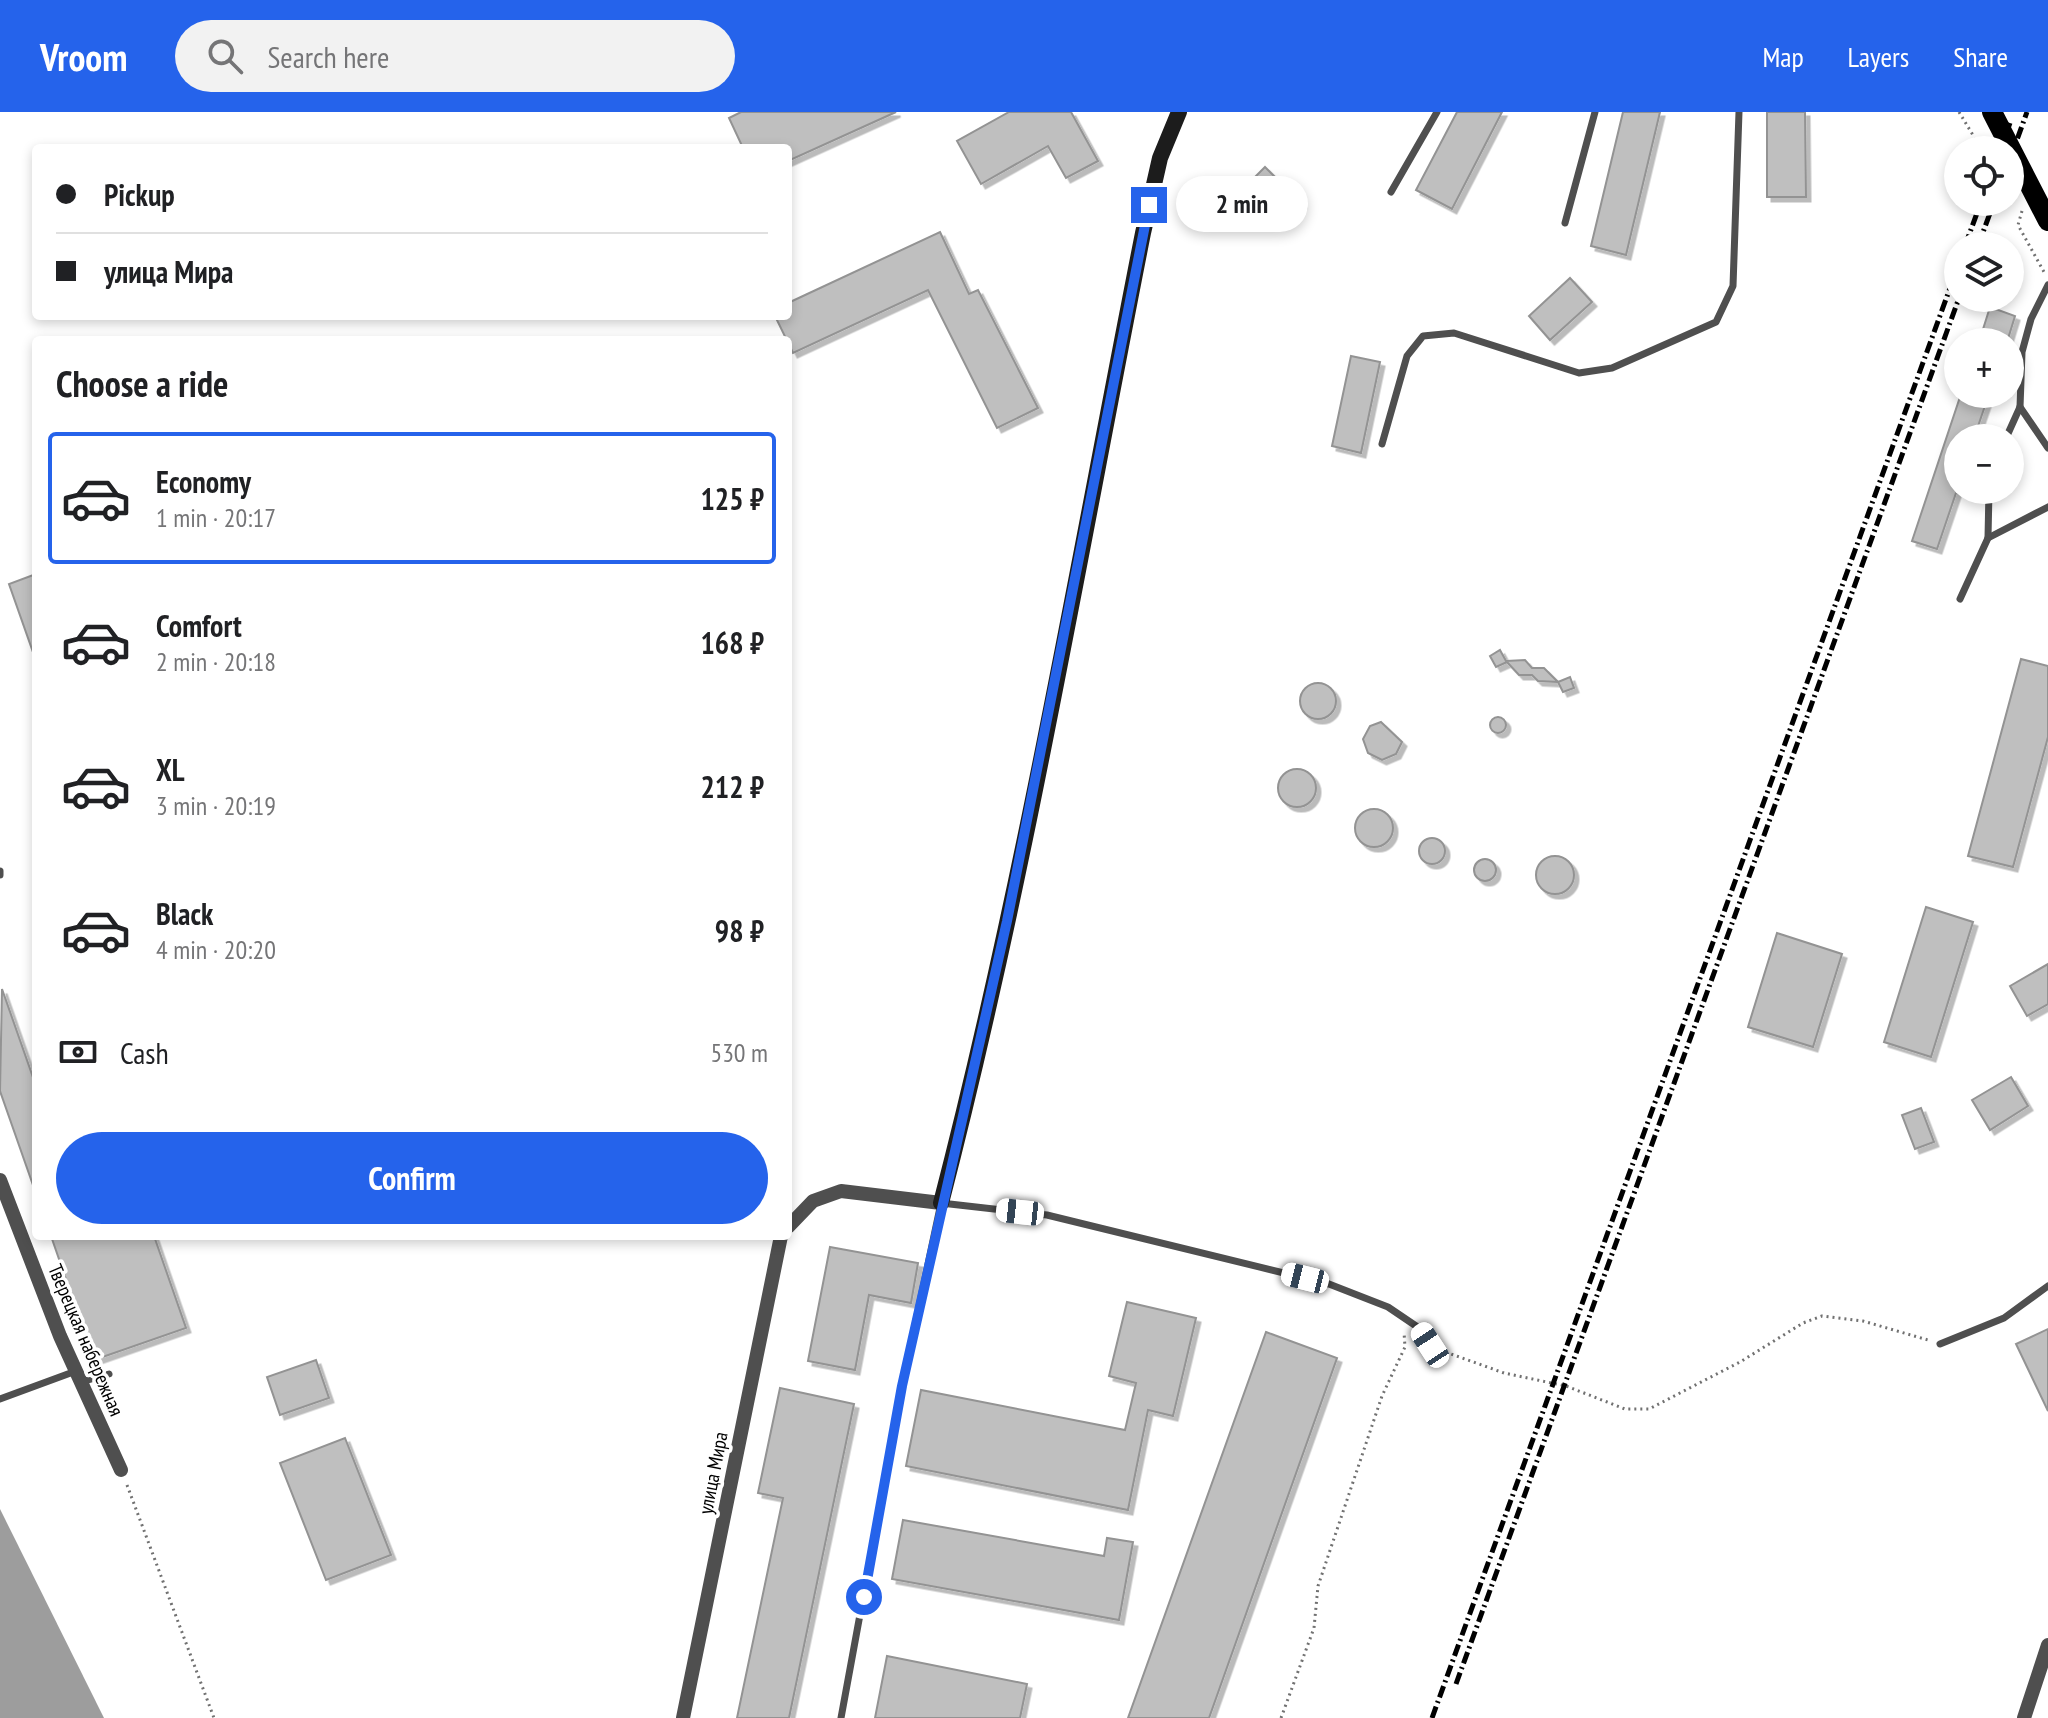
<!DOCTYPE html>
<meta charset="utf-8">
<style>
:root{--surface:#fff;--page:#f2f2f2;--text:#202124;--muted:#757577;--line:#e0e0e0;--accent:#2563eb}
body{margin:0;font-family:"PT Sans Narrow",sans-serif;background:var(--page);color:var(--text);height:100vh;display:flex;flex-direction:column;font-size:30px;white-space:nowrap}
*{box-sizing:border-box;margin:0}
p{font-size:26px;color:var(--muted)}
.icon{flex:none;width:44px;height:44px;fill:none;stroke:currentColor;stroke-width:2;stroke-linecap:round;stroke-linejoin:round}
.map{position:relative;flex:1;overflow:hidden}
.drawer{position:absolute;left:32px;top:224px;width:760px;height:904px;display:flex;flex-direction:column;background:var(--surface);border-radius:8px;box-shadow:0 4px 12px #0003}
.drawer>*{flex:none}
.hud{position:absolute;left:32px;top:32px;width:760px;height:176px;border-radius:8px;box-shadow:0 4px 12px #0003;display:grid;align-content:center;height:176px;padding:0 24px;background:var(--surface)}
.fabs{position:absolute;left:1944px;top:24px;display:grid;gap:16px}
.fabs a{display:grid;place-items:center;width:80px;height:80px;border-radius:50%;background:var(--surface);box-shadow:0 4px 12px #0003;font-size:40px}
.end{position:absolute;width:36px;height:36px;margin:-18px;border:10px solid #2563eb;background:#fff;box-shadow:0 0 0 4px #fff}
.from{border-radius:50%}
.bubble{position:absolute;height:56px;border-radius:28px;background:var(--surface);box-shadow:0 4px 12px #0003;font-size:26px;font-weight:700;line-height:56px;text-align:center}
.car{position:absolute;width:24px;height:48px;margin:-24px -12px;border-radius:10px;box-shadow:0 0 6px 2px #0007;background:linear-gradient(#fff 24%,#345 0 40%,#fff 0 76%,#345 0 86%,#fff 0)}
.hud b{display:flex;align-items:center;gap:28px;height:76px;font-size:30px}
.hud b+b{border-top:2px solid var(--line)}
.hud i{width:20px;height:20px;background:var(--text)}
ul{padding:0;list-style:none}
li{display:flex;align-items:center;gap:24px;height:132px;margin:0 16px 12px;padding:0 8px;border:4px solid transparent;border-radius:8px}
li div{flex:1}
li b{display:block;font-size:30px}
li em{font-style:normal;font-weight:700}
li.current{border-color:var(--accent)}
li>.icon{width:72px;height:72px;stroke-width:1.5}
h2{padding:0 24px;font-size:36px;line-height:96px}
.pay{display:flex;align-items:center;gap:20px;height:88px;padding:0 24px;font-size:30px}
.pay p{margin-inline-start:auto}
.cta{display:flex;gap:16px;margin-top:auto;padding:16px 24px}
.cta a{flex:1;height:92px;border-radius:48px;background:var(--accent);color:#fff;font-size:32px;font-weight:700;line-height:92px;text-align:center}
header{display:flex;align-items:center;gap:48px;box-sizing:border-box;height:112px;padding:0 40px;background:var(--accent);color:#fff}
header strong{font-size:38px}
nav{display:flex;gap:44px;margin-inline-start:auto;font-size:28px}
.search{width:560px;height:72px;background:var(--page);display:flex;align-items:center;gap:20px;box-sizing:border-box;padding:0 28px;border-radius:44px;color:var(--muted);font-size:30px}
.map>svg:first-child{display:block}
.water{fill:#9d9d9d}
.building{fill:#bfbfbf;stroke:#939393;stroke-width:2;filter:url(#shadow)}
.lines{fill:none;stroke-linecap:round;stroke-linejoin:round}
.path{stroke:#717171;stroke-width:3;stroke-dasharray:2 4;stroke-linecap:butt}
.lane{stroke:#4f4f4f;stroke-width:7}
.street{stroke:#4f4f4f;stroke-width:14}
.secondary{stroke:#1c1c1c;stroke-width:16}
.primary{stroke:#000;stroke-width:20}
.rail{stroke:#000;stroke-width:5;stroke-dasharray:12 4 2 4;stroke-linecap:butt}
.route{stroke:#2563eb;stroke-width:10}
.labels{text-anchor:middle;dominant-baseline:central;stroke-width:7;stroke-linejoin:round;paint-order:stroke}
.street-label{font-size:20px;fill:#000;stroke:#fff}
</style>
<header>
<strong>Vroom</strong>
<div class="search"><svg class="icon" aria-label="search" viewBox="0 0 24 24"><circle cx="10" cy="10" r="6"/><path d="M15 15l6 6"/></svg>Search here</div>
<nav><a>Map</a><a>Layers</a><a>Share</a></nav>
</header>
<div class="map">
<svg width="2048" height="1606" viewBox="0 0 2048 1606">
<defs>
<filter id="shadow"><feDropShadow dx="4.5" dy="4.5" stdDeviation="0" flood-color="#0004"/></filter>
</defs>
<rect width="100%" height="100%" fill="#fff"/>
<polygon class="water" points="0,1397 104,1606 0,1606"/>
<g class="building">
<polygon points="741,0 896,0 788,49 788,36 743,36 729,6"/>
<polygon points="1009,0 1071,0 1098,49 1066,66 1048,34 981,72 957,29"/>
<polygon points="1457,0 1502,0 1452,97 1416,78"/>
<polygon points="1623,0 1660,0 1626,143 1591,134"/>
<polygon points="1767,0 1805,0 1806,85 1767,85"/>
<polygon points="1265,55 1302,92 1286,109 1249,71"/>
<polygon points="940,120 969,182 978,178 1038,296 997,316 928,178 793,241 775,204 788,204 788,191"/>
<polygon points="1570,166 1592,190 1550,228 1529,204"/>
<polygon points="1990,195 2015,204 2007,230 1979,230"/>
<polygon points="1351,244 1380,250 1361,341 1332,334"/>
<polygon points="1961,282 1989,282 1974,326 1958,326 1958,375 1937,437 1912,429"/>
<polygon points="36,462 36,542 34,543 9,472"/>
<polygon points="1500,538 1506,549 1525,548 1532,556 1544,556 1558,570 1570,565 1574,576 1563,580 1558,570 1538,569 1532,563 1519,563 1507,550 1496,555 1490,544"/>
<polygon points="2021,547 2048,554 2048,625 2013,755 1968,744"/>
<circle cx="1318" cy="589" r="18"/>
<circle cx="1498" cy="613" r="8"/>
<polygon points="1381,610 1402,630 1396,642 1382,648 1368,641 1363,627 1370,614"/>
<circle cx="1297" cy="676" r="19"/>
<circle cx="1374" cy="716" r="19"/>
<circle cx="1432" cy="739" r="13"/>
<circle cx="1555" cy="763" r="19"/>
<circle cx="1485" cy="758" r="11"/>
<polygon points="1926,795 1973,810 1931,945 1884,930"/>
<polygon points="1777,821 1842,842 1813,935 1748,915"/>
<polygon points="2048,852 2048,892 2027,904 2010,874"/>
<polygon points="2,877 36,974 34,1076 0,979"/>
<polygon points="2011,965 2028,994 1990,1018 1972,988"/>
<polygon points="1921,996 1934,1030 1915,1037 1902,1003"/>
<polygon points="51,1124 154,1124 186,1216 94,1248"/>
<polygon points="830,1135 918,1151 911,1191 869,1183 855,1258 808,1249"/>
<polygon points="1127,1190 1196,1206 1173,1304 1148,1298 1128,1398 906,1354 921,1278 1125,1318 1136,1271 1109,1264"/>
<polygon points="2048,1217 2048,1299 2016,1232"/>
<polygon points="1266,1220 1337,1246 1209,1606 1128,1606"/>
<polygon points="316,1248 329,1286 280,1303 267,1265"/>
<polygon points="780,1276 854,1292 789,1606 737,1606 783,1386 758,1381"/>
<polygon points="345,1326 391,1443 326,1468 280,1351"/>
<polygon points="903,1408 1104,1444 1107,1426 1133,1430 1119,1508 892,1467"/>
<polygon points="887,1544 1027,1572 1020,1606 875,1606"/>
</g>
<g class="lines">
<g class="path">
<polyline points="1959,0 1982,38"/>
<polyline points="2022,99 2018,113 2044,160"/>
<polyline points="1440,1238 1504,1261 1566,1274 1625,1297 1649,1297 1740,1250 1803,1211 1822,1204 1863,1209 1928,1228"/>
<polyline points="127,1373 214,1606"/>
<polyline points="1281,1606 1314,1516 1318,1474 1382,1284 1405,1235 1404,1220"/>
</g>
<g class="lane">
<polyline points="1391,80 1437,0"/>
<polyline points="1565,111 1595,0"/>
<polyline points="2020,295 2048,336"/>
<polyline points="2006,326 2020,295 2022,240 2031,207 2048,173"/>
<polyline points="1382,332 1407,244 1423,224 1454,221 1579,261 1612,256 1716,210 1733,174 1739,0"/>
<polyline points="1988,426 2048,395"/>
<polyline points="1960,487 1988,426 1989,378"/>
<polyline points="0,759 0,763"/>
<polyline points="1940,1232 2004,1206 2048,1174"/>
<polyline points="81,1270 109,1262"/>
<polyline points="0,1287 76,1259"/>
<polyline points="841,1606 902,1274 941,1091 1047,1103 1329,1172 1388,1195 1419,1216 1430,1233"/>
</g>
<g class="street">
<polyline points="0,1068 60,1224 121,1358"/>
<polyline points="788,1115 813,1089 841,1079 941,1091"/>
<polyline points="683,1606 781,1124"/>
<polyline points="2024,1606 2048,1533"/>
</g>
<path class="secondary" d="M941 1091C1024 771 1079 445 1143 121L1160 46 1179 0"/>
<polyline class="primary" points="1992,0 2048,109"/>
<g class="rail">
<polyline points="2000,38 2010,11"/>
<polyline points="2010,47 2027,0"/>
<polyline points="1965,134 1981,90"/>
<polyline points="1978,134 1994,90"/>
<polyline points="1456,1572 1959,186"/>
<polyline points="1432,1606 1958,154"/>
</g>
</g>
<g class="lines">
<polyline class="route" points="864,1485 902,1274 1007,809 1149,93"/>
</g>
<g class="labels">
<g class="street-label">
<text transform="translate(86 1228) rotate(67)">Тверецкая набережная</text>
<text transform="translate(713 1361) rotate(-79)">улица Мира</text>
</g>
</g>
</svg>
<div class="fabs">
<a><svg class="icon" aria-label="locate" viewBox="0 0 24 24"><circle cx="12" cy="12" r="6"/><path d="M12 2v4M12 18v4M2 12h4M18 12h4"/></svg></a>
<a><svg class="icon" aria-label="layers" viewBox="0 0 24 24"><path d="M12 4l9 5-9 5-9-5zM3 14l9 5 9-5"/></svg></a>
<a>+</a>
<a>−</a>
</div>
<i class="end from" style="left:864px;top:1485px"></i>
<i class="end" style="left:1149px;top:93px"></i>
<div class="bubble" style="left:1176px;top:64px;width:132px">2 min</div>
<i class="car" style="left:1020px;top:1100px;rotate:276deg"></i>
<i class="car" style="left:1305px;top:1166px;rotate:284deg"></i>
<i class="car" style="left:1430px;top:1233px;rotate:327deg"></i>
<div class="hud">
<b><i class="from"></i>Pickup</b>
<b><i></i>улица Мира</b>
</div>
<section class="drawer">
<h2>Choose a ride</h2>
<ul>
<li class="current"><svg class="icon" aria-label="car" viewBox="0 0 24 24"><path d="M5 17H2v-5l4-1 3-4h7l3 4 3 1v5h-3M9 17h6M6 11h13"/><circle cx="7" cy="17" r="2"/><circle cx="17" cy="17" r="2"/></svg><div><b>Economy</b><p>1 min · 20:17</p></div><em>125 ₽</em></li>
<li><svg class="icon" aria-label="car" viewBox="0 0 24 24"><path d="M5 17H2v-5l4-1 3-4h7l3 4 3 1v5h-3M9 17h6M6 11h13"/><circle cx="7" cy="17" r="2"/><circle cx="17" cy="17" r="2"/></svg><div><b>Comfort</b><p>2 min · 20:18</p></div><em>168 ₽</em></li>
<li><svg class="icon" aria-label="car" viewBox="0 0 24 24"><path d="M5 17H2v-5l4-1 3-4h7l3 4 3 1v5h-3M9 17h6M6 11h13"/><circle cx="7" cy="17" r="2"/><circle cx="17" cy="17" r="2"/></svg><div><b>XL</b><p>3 min · 20:19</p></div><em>212 ₽</em></li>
<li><svg class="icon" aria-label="car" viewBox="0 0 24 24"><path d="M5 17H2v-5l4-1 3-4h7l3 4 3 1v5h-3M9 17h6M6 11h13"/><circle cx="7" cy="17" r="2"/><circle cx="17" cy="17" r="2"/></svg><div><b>Black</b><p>4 min · 20:20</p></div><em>98 ₽</em></li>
</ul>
<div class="pay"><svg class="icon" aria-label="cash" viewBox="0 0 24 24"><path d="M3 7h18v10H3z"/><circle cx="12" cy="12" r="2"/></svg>Cash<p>530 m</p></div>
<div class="cta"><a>Confirm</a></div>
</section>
</div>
